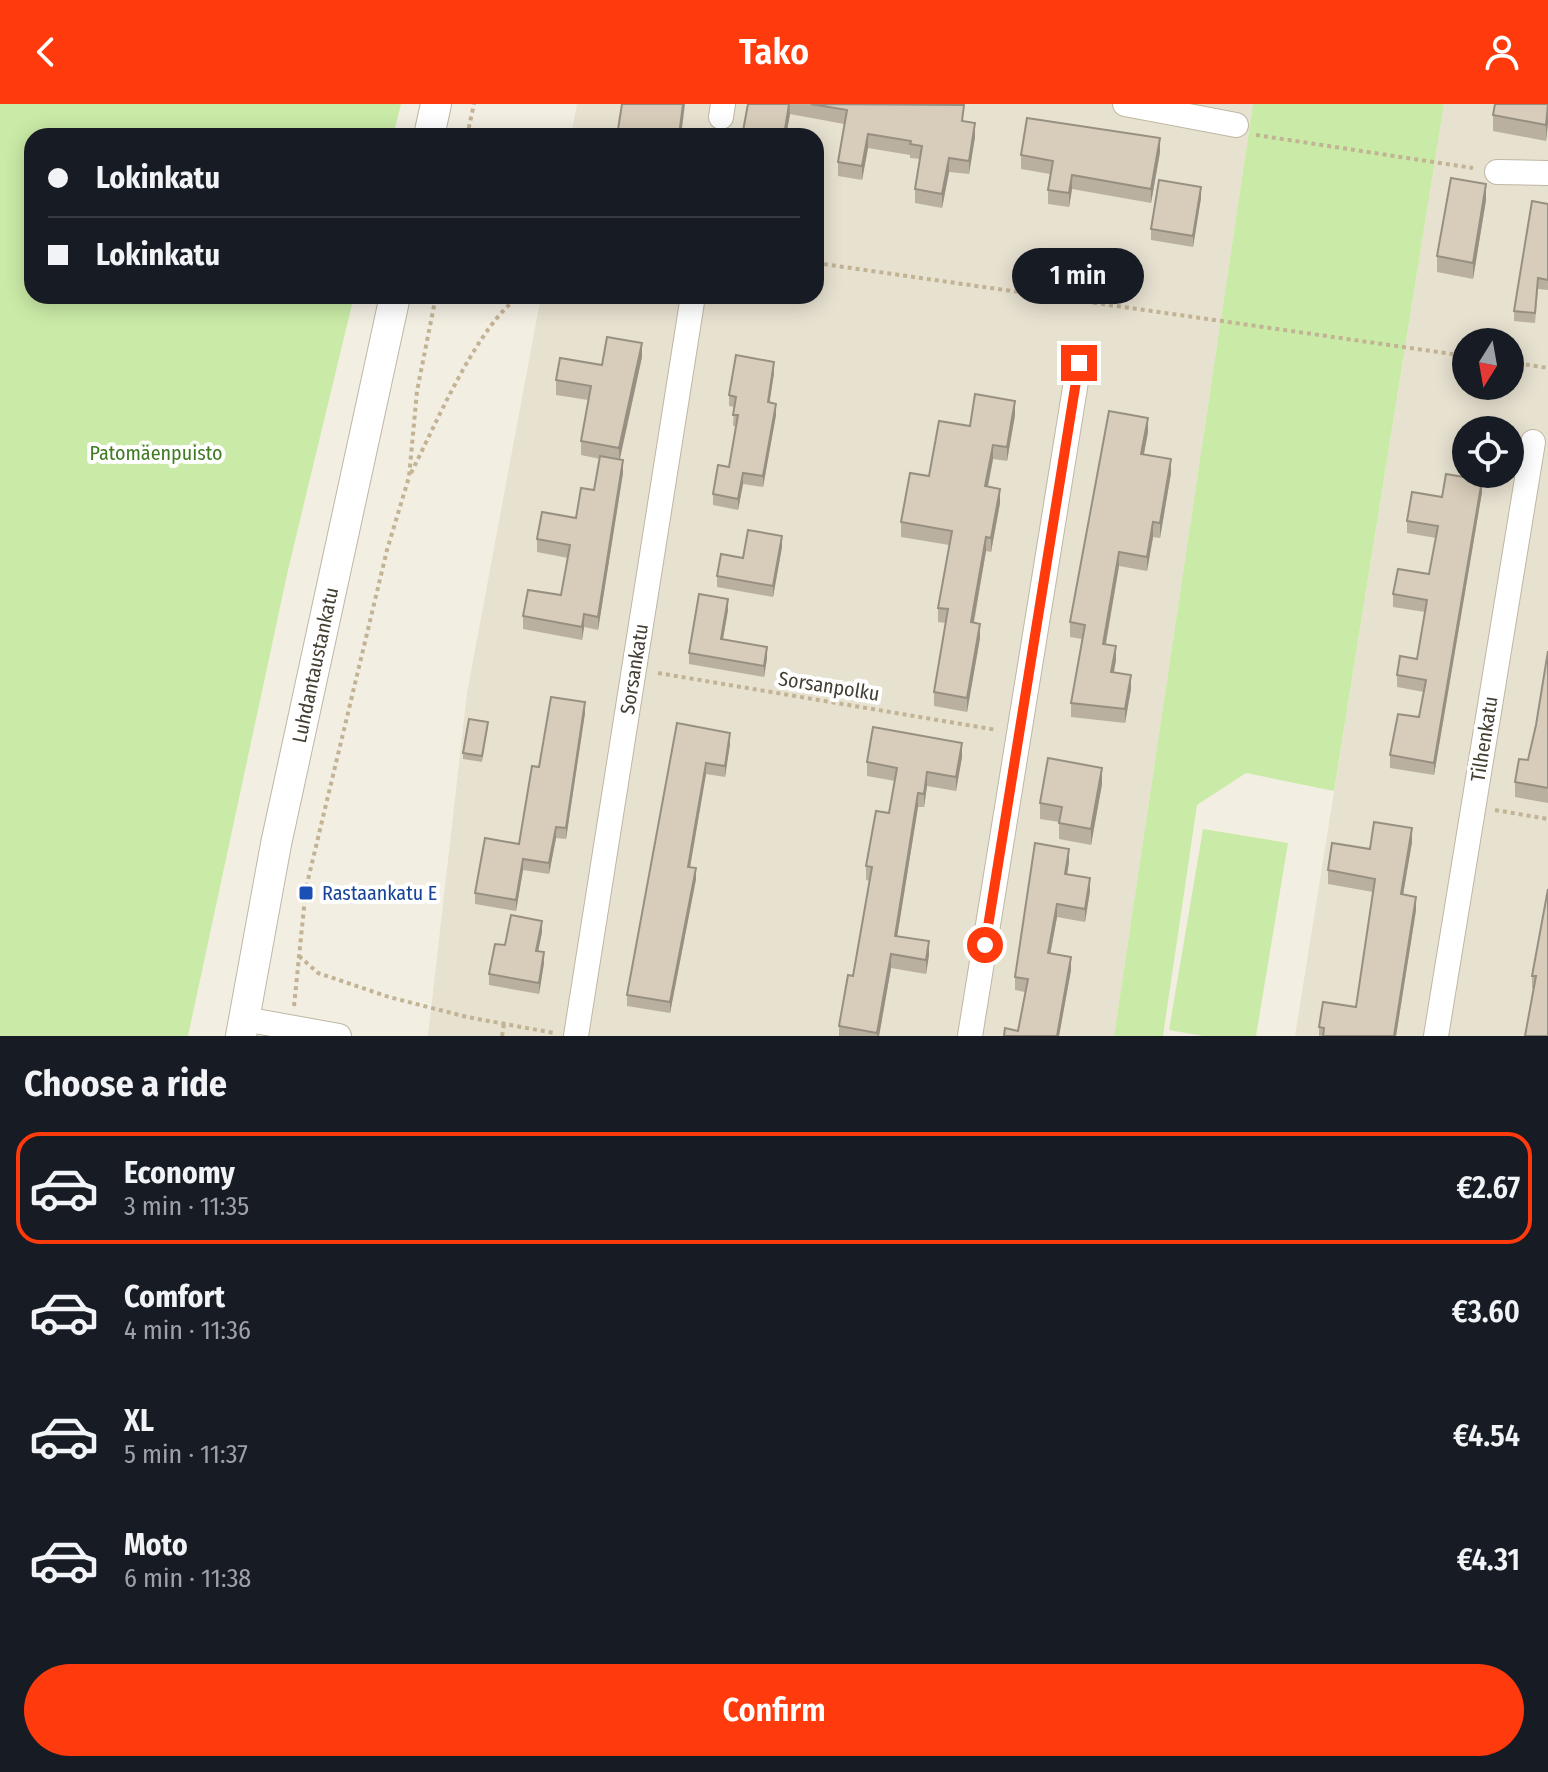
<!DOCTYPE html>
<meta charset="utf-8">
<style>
:root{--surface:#171b24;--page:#242831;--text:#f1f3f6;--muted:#9ea1a6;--line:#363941;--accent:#ff3a0d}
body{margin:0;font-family:"Fira Sans Condensed",sans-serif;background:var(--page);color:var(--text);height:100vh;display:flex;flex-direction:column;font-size:30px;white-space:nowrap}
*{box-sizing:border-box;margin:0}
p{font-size:26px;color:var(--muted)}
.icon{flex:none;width:44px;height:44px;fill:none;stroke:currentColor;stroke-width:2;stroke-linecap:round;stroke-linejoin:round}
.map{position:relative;height:932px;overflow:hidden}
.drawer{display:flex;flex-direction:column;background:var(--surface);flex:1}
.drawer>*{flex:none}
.top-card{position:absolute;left:24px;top:24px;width:800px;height:176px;border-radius:24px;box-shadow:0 4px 20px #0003;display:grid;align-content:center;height:176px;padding:0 24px;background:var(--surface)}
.needle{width:52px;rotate:191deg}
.tools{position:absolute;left:1452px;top:224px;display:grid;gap:16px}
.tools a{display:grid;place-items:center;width:72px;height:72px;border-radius:50%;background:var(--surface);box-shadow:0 4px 20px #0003;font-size:40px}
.end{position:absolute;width:36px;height:36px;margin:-18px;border:10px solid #ff3a0d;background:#fff;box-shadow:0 0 0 4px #fff}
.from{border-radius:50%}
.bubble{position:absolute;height:56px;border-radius:28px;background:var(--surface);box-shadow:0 4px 20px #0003;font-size:26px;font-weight:600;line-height:56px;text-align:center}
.top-card b{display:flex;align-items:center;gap:28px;height:76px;font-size:30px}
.top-card b+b{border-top:2px solid var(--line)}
.top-card i{width:20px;height:20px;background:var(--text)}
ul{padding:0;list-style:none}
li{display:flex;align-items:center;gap:24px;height:112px;margin:0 16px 12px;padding:0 8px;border:4px solid transparent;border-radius:24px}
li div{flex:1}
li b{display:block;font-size:30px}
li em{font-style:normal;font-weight:600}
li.selected{border-color:var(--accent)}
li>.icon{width:72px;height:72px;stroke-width:1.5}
h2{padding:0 24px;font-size:36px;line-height:96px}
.action{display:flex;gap:16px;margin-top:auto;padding:16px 24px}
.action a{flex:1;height:92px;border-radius:48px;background:var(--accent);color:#fff;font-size:32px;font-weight:600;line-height:92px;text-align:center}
header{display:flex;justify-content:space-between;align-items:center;height:104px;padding:0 24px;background:var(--accent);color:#fff;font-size:36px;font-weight:600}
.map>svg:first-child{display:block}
.residential{fill:#e7e1d0;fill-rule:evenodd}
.green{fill:#caeba7}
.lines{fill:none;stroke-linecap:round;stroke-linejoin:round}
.minor-casing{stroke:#bfb7a4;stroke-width:26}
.tertiary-casing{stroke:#bfb7a4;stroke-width:32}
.path{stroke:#c2b394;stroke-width:4;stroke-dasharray:4 4;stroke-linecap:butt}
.minor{stroke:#fff;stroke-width:24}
.tertiary{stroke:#fff;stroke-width:30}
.wall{fill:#bab0a0}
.shaded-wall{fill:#979082}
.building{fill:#d8cdba;stroke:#979082;stroke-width:2}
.route{stroke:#ff3a0d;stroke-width:10}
.transit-dot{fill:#1a4fb4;stroke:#fff;stroke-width:3}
.labels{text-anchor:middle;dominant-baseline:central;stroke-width:8;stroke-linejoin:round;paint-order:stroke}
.park-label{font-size:20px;fill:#407a22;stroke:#fff}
.street-label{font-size:20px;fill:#453e32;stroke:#fff}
.transit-label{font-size:20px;fill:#164399;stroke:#fff;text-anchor:start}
</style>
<header><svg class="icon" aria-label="back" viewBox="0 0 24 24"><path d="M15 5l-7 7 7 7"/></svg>Tako<svg class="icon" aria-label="person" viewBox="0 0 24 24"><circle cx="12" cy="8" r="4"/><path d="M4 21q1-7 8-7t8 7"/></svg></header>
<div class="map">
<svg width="1548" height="932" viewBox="0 0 1548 932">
<rect width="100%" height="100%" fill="#f3eee2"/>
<g class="residential">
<polygon points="577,0 1253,0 1114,932 428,932 467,589 541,192 816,192 816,32 571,32"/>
<path d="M1444 0H1548V932H1295ZM1466 238H1510V282H1466ZM1466 326H1510V370H1466Z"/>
</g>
<g class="green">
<polygon points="0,0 401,0 393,32 32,32 32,192 354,192 288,466 188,932 0,932"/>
<polygon points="1253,0 1444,0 1334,687 1246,669 1197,701 1163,932 1114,932"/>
<polygon points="1203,725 1288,739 1256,932 1203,932 1169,926"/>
</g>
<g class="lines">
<g class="minor-casing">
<g id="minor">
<polyline points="1125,0 1236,21"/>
<polyline points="721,13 723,0"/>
<polyline points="1497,68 1548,69"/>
<polyline points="244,915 339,932"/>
<polyline points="576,932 692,198"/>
<polyline points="970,932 1079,259"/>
<polyline points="1436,932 1533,338"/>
</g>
</g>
<g class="tertiary-casing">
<g id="tertiary">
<polyline points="429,32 436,0"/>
<polyline points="241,932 276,740 395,192"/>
</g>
</g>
<g class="path">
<polyline points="1256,31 1473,64"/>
<polyline points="467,32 474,0"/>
<polyline points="816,159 1466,252"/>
<polyline points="1510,258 1548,264"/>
<path d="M411 369C435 322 478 220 520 192"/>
<polyline points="658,569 997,626"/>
<polyline points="1495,706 1548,715"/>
<polyline points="299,852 318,869 389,893 467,913 554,929"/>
<polyline points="294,902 306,784 387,446 409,373 417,287 436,192"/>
<polyline points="502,932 504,920"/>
</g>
<use href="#minor" class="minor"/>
<use href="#tertiary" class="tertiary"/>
</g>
<g class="wall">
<polygon points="748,0 957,0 964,18 975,33 969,70 949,68 942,104 915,99 915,85 920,55 910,54 910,51 868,44 862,76 838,72 838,58 844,20 790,10 786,32 743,32"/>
<polygon points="1548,0 1548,19 1546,37 1493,27 1493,11"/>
<polygon points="1160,48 1151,99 1072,85 1069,103 1048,100 1048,86 1050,70 1021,65 1021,51"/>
<polygon points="1201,94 1193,143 1151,136 1151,125"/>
<polygon points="1486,96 1473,175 1437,168 1437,152"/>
<polygon points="1548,100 1548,186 1538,185 1535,219 1514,217 1514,207"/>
<polygon points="642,253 620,355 623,369 598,526 584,523 582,536 523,525 523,512 561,491 568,454 537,448 537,435 576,414 594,386 600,355 581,351 581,337 588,296 556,291 556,276 602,261"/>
<polygon points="774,269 769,299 776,311 763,383 743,380 738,406 713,401 713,390 729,363 736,322 733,322 734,303 729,302 729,291"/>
<polygon points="1015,311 1007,357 993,355 988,383 1000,399 991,448 986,447 974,519 980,534 967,608 934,602 934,588 946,519 938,518 938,504 949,441 901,433 901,418 929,372 970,322"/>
<polygon points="1148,328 1144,350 1171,369 1160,434 1153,433 1147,467 1119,462 1106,540 1116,556 1114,568 1131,585 1125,619 1071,613 1071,599 1082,535 1070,533 1070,518"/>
<polygon points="1482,388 1434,671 1390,664 1390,651 1419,613 1424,588 1397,583 1397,571 1417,555 1425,508 1393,503 1393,490 1429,470 1436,434 1407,429 1407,417 1442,393"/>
<polygon points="782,443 773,493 717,483 717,472 743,454"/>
<polygon points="728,506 723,535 767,554 764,573 689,560 689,549"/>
<polygon points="1548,547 1548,699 1515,693 1515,678 1528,656 1536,621"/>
<polygon points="585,609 566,735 556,734 549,770 523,766 516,807 475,800 475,789 519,740 539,663"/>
<polygon points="677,619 730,640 725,673 706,670 690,764 696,775 670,909 627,902 627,891"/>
<polygon points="488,623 482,658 463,655 463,649"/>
<polygon points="962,653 956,687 927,682 924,703 918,703 897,832 929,851 926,870 891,864 879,932 839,932 839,922 853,872 870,777 866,776 866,762 889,709 895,677 867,672 867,658"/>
<polygon points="1102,680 1091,741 1059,735 1059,718 1040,715 1040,699"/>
<polygon points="1412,738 1403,790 1416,806 1396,932 1319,932 1319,923 1356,903 1373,788 1328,780 1328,766 1370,745"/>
<polygon points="1069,758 1067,770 1090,787 1085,818 1057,813 1050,850 1071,866 1059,932 1004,932 1018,927 1025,888 1015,886 1015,873"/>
<polygon points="1548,785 1534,885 1532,884 1532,872"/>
<polygon points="542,828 538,847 544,859 539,890 489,881 489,870 505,841"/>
</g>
<g class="shaded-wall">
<polygon points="683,0 685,0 681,32 679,32"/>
<polygon points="789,0 790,10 786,32 784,32"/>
<polygon points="1548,3 1548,19 1546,37 1546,21"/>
<polygon points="975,19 975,33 969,70 969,57"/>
<polygon points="868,30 868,44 862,76 862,62"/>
<polygon points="1160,34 1160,48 1151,99 1151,85"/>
<polygon points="949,54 949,68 942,104 942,90"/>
<polygon points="1072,71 1072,85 1069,103 1069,89"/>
<polygon points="1486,80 1486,96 1473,175 1473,159"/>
<polygon points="1201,83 1201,94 1193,143 1193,132"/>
<polygon points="642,239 642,253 619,358 619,344"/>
<polygon points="774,258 774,269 768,309 768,298"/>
<polygon points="1015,297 1015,311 1007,357 1007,343"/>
<polygon points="776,300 776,311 763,383 763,372"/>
<polygon points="1148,314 1148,328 1141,364 1141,350"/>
<polygon points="993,341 993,355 985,396 985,382"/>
<polygon points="1171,355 1171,369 1160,434 1160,419"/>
<polygon points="623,356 623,369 598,526 598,513"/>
<polygon points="743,369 743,380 738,406 738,395"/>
<polygon points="1482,376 1482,388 1434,671 1434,659"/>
<polygon points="1000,385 1000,399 991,448 991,434"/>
<polygon points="1153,418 1153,433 1147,467 1147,453"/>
<polygon points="782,432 782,443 773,493 773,482"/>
<polygon points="986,433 986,447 971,532 971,518"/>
<polygon points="1119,448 1119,462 1103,554 1103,540"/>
<polygon points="728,495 728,506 721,546 721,535"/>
<polygon points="584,510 584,523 582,536 582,523"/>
<polygon points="980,520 980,534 967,608 967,594"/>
<polygon points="1116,542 1116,556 1111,582 1111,568"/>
<polygon points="767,543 767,554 764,573 764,562"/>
<polygon points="1131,571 1131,585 1125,619 1125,605"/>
<polygon points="585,598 585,609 566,735 566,724"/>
<polygon points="730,629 730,640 725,673 725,662"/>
<polygon points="962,639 962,653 956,687 956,673"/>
<polygon points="706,659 706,670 688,774 688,763"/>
<polygon points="1102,664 1102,680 1091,741 1091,725"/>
<polygon points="927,668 927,682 924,703 924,690"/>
<polygon points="918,689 918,703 895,846 895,832"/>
<polygon points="556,723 556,734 549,770 549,759"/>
<polygon points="1412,724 1412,738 1401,803 1401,790"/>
<polygon points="1069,745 1069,758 1065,783 1065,770"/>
<polygon points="523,755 523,766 516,807 516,796"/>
<polygon points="696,764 696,775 670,909 670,898"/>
<polygon points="1090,774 1090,787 1085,818 1085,805"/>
<polygon points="1416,793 1416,806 1396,932 1394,932"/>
<polygon points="1057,800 1057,813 1048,862 1048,849"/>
<polygon points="542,817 542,828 536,858 536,847"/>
<polygon points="929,837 929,851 926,870 926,856"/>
<polygon points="544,848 544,859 539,890 539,879"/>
<polygon points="891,850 891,864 879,932 877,932"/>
<polygon points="1071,853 1071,866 1059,932 1057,932"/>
</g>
<g class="building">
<polygon points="622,0 683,0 679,32 617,32"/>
<polygon points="748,0 789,0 784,32 771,32 743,27"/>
<polygon points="811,0 964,1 962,17 975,19 969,57 949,54 942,90 915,85 922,42 910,40 911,37 868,30 862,62 838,58 847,6"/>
<polygon points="1495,0 1548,0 1546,21 1493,11"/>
<polygon points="1027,14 1160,34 1151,85 1072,71 1069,89 1048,86 1053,57 1021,51"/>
<polygon points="1451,74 1486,80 1473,159 1437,152"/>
<polygon points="1159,76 1201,83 1193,132 1151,125"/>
<polygon points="1532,97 1548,100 1548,176 1538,174 1535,209 1514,207"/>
<polygon points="607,233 642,239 619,344 581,337 591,282 556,276 560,254 602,261"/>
<polygon points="736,251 774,258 768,298 776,300 763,372 743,369 738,395 713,390 718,361 729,363 738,311 733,311 736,293 729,291"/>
<polygon points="975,290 1015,297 1007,343 993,341 985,382 1000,385 991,434 986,433 971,518 980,520 967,594 934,588 948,505 938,504 952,427 901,418 910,369 929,372 939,317 970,322"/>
<polygon points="1109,307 1148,314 1141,350 1171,355 1160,419 1153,418 1147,453 1119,448 1103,540 1116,542 1111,568 1131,571 1125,605 1071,599 1085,521 1070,518"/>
<polygon points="600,352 623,356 598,513 584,510 582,523 523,512 528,486 561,491 570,441 537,435 542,408 576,414 581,384 594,386"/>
<polygon points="1446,370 1482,376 1434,659 1390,651 1398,610 1419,613 1426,576 1397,571 1400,552 1417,555 1427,496 1393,490 1398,465 1429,470 1438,422 1407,417 1412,388 1442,393"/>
<polygon points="748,426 782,432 773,482 717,472 721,450 743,454"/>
<polygon points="699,490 728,495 721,535 767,543 764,562 689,549"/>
<polygon points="1548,547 1548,684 1515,678 1519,655 1528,656 1536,621"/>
<polygon points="551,593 585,598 566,724 556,723 549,759 523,755 516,796 475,789 485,734 519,740 532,662 539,663"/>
<polygon points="469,615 488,618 482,652 463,649"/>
<polygon points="677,619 730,629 725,662 706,659 688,763 696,764 670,898 627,891"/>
<polygon points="873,623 962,639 956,673 927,668 924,690 918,689 895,832 929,837 926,856 891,850 877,929 839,922 848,871 853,872 872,763 866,762 876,707 889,709 897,664 867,658"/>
<polygon points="1048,654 1102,664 1091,725 1059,719 1062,703 1040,699"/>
<polygon points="1374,718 1412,724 1401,790 1416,793 1394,932 1323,932 1324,924 1319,923 1323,898 1356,903 1375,775 1328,766 1332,739 1370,745"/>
<polygon points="1035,739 1069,745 1065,770 1090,774 1085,805 1057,800 1048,849 1071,853 1057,932 1004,932 1005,924 1018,927 1028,875 1015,873"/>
<polygon points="1548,785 1548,932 1525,932 1536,872 1532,872"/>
<polygon points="511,811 542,817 536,847 544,848 539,879 489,870 495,840 505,841"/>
</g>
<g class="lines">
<polyline class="route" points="985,841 1079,259"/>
</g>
<rect class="transit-dot" x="298" y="781" width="16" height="16" rx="4"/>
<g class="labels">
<g class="park-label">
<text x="156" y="349">Patomäenpuisto</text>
</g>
<g class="street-label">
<text transform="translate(315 561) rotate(-78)">Luhdantaustankatu</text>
<text transform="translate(634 565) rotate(-81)">Sorsankatu</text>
<text transform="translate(829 582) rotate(9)">Sorsanpolku</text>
<text transform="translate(1484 635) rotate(-81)">Tilhenkatu</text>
</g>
<g class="transit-label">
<text x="322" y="789">Rastaankatu E</text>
</g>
</g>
</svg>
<div class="tools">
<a><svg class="needle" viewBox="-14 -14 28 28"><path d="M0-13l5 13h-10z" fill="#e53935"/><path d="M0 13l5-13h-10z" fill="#9ea1a6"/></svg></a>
<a><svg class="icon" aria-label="locate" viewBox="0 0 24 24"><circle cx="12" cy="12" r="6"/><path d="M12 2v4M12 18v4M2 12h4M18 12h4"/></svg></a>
</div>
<i class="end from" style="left:985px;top:841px"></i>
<i class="end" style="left:1079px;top:259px"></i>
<div class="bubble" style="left:1012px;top:144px;width:132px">1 min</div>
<div class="top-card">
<b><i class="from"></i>Lokinkatu</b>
<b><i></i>Lokinkatu</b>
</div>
</div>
<section class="drawer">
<h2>Choose a ride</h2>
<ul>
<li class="selected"><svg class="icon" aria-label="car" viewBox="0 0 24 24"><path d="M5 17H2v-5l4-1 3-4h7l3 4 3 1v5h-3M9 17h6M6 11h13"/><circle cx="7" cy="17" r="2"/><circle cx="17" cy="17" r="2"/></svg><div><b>Economy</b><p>3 min · 11:35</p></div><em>€2.67</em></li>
<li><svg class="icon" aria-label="car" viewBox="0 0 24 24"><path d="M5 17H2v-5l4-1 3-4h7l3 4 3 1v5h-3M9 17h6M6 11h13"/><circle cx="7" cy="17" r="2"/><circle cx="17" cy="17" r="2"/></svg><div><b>Comfort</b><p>4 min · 11:36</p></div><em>€3.60</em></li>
<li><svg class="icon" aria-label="car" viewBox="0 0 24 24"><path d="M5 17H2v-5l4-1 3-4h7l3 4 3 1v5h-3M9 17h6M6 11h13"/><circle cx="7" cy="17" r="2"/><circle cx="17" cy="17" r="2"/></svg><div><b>XL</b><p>5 min · 11:37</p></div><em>€4.54</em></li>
<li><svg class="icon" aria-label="car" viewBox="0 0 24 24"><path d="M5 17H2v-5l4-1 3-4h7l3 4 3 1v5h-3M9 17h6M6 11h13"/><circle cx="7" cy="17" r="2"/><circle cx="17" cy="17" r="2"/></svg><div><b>Moto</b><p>6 min · 11:38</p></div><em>€4.31</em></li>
</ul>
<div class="action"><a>Confirm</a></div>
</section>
